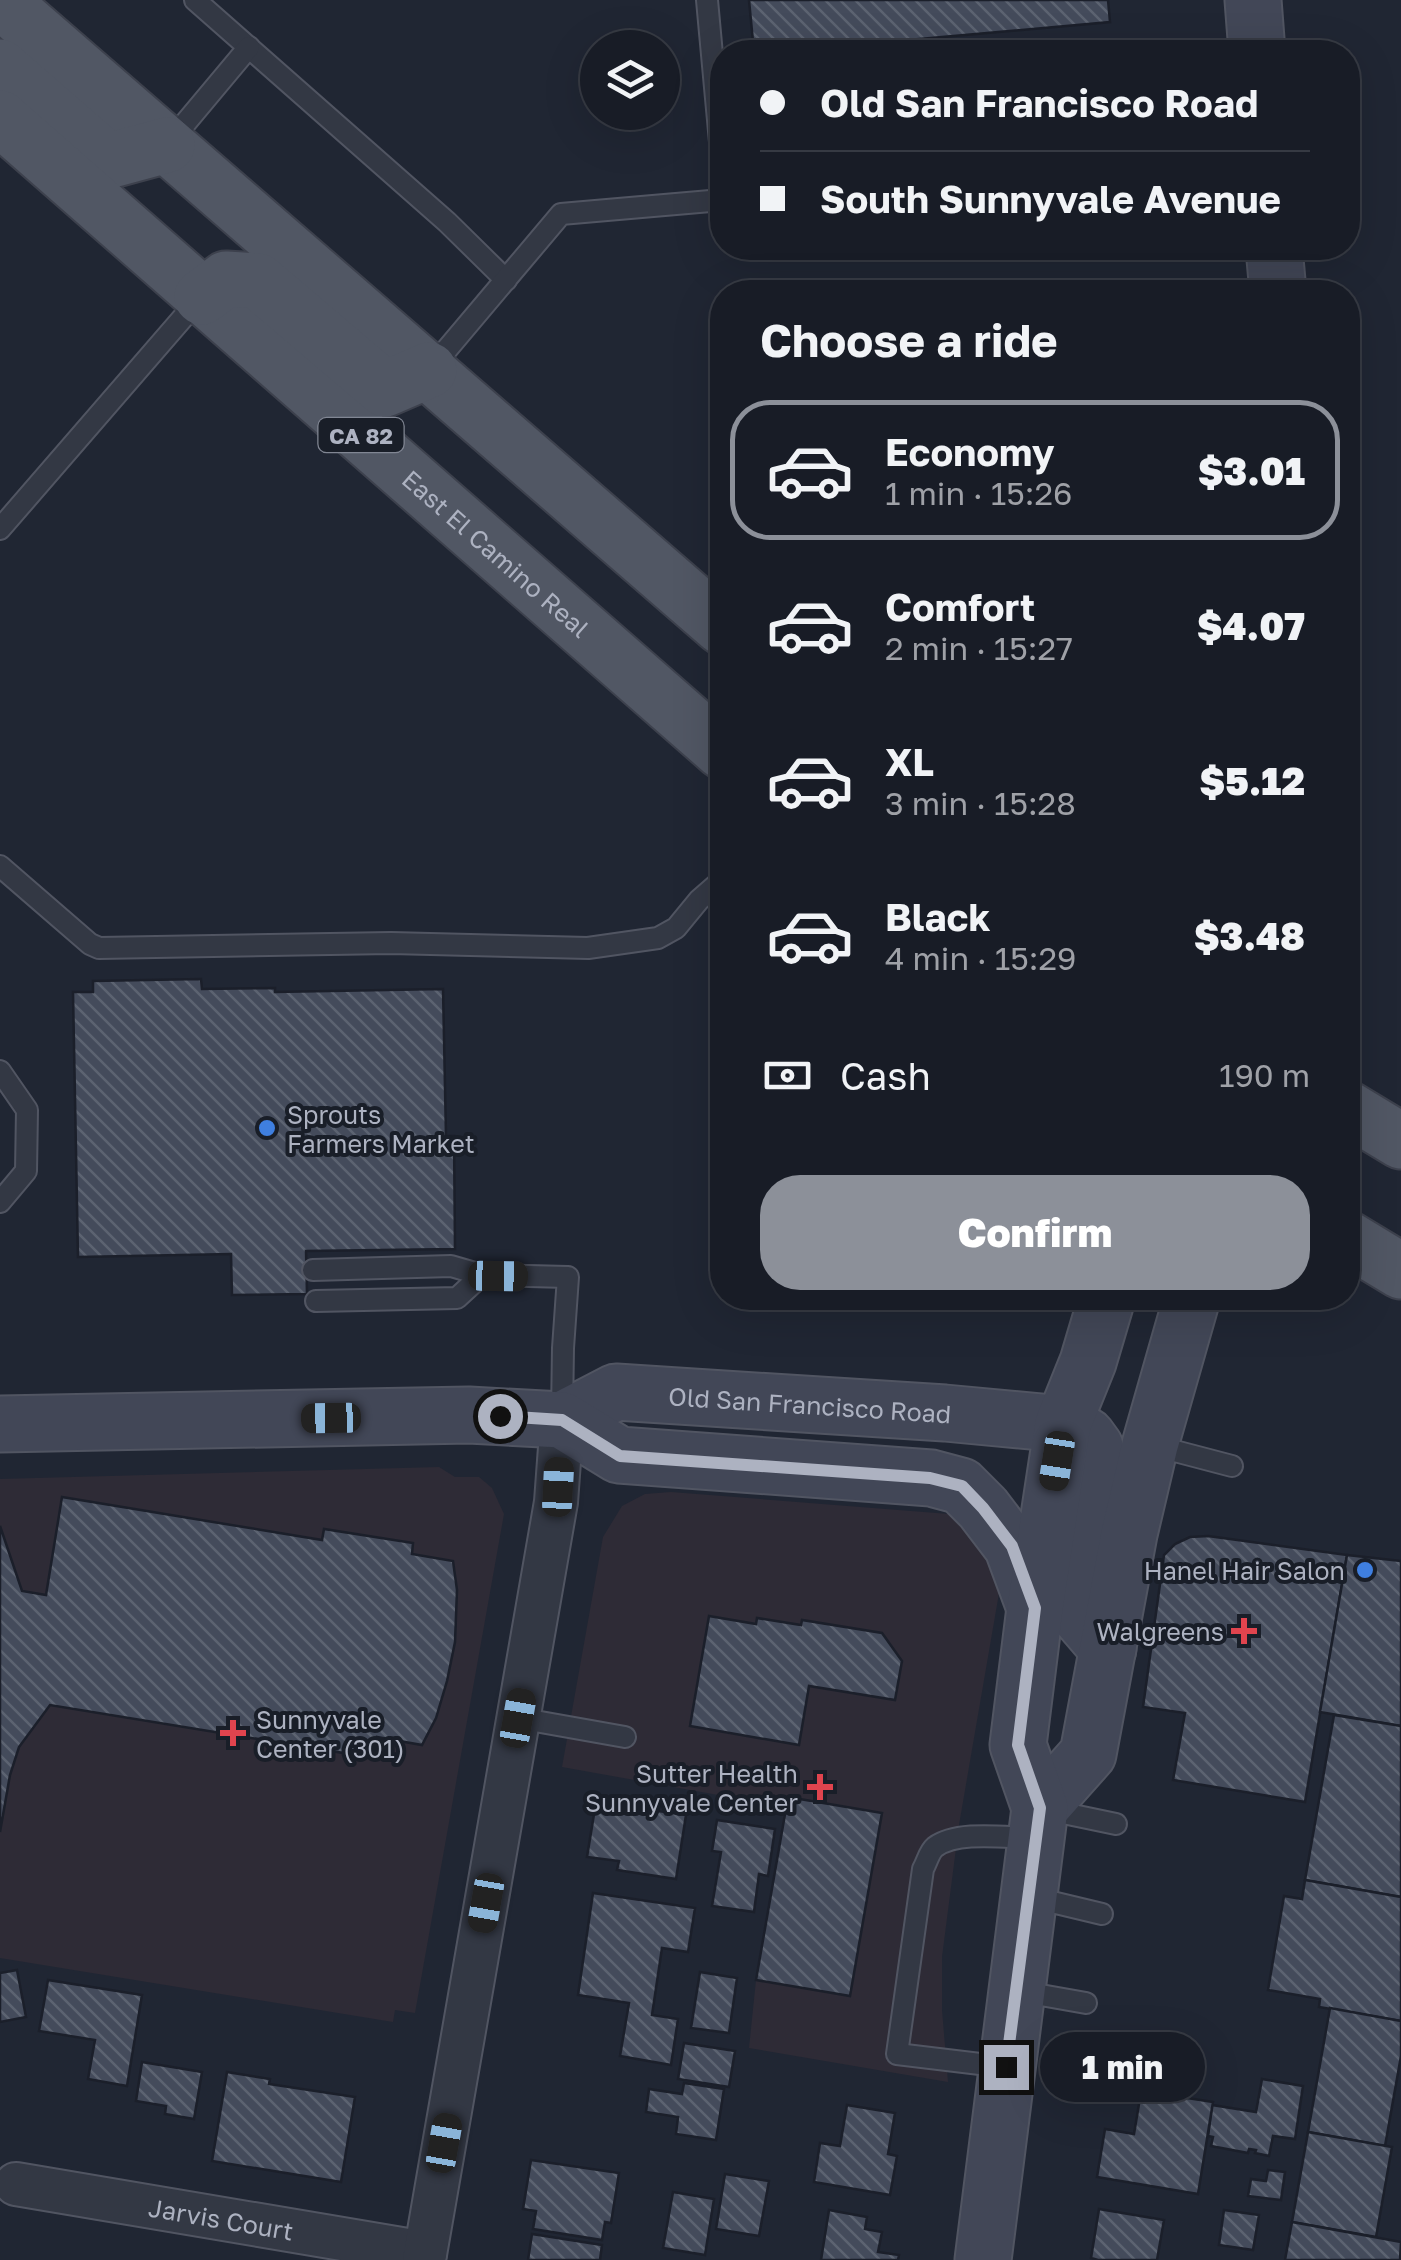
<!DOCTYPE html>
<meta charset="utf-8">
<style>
:root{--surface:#181c26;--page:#252932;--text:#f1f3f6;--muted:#9fa1a7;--line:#363a43;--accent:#8c9099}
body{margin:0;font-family:"Golos Text",sans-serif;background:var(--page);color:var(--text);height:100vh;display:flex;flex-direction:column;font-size:38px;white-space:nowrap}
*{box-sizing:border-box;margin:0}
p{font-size:32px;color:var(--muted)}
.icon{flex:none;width:55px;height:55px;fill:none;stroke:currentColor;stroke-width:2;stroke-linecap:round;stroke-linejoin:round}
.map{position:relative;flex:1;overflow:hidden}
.panel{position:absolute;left:710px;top:280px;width:650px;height:1030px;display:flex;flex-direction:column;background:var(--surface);border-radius:40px;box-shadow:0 10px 40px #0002,0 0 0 2px var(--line)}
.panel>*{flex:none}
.top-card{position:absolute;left:710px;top:40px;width:650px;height:220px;border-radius:40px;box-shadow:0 10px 40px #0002,0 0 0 2px var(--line);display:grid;align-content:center;height:220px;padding:0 50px;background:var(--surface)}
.controls{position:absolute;left:580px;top:30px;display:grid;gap:20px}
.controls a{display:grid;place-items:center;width:100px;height:100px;border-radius:50%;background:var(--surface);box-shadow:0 10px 40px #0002,0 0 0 2px var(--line);font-size:50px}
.end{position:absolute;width:45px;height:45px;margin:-22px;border:12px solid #adb2c1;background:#111;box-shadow:0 0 0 5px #111}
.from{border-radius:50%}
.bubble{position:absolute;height:70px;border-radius:35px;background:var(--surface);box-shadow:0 10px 40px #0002,0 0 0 2px var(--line);font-size:32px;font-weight:800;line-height:70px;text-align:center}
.car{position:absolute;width:30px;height:60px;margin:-30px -15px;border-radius:12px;box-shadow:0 0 8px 2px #0007;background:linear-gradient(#222 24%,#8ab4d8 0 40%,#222 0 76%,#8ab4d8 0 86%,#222 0)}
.top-card b{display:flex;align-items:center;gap:35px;height:95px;font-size:38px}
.top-card b+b{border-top:2px solid var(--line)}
.top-card i{width:25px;height:25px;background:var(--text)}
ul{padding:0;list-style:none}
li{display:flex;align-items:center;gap:30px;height:140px;margin:0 20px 15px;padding:0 30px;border:5px solid transparent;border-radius:40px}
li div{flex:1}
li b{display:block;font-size:38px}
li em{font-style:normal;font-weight:800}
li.selected{border-color:var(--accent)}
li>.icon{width:90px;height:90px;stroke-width:1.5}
h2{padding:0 50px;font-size:45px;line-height:120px}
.pay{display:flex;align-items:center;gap:25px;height:110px;padding:0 50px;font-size:38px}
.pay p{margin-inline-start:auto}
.button{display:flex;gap:20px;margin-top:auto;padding:20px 50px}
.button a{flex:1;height:115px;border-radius:40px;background:var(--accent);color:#fff;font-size:40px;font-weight:800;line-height:115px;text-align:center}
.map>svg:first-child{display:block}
.medical{fill:#2e2b36}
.building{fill:url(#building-back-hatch);stroke:#1b1f2a;stroke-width:2.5}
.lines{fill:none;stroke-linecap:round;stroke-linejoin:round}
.lane-casing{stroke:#515562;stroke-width:24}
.street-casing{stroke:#515562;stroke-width:46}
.secondary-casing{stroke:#515562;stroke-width:59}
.primary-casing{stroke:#3d414d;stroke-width:59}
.lane{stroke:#333844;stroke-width:20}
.street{stroke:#333844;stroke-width:42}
.secondary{stroke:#424757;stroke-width:55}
.primary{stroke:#515764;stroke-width:55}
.route{stroke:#adb2c1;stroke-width:12}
.shop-dot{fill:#3f7fe0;stroke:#191e28;stroke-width:4}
.health-dot{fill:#e0444e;stroke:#191e28;stroke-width:4}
.labels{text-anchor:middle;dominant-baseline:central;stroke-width:8;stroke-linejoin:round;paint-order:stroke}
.shield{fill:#191e28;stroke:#818693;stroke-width:2.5}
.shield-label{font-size:22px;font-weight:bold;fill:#adb2c1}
.street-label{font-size:25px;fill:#adb2c1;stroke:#191e28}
.poi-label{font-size:25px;fill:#adb2c1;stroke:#191e28;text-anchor:end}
</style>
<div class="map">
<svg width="1401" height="2260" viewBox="0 0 1401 2260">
<defs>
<pattern id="building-back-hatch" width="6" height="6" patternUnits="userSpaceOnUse" patternTransform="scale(2.5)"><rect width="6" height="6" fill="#444b5b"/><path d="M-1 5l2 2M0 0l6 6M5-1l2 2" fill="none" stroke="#5c6371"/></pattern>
</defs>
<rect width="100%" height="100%" fill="#202633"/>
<g class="medical">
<polygon points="439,1467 455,1477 479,1477 492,1488 504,1514 415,2013 395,2010 393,2022 0,1958 0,1479"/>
<polygon points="671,1492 949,1514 972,1520 1003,1570 959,1825 942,1957 942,2010 948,2082 749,2048 756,1980 785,1807 562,1767 603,1537 622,1506 645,1494"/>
</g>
<g class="building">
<polygon points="749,0 1108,0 1110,22 853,45 853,52 754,52"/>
<polygon points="201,979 202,989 275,988 275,992 443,989 446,1136 454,1136 455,1249 306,1251 307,1294 232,1295 231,1254 78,1257 73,992 93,992 93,981"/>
<polygon points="62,1497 322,1540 324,1529 413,1543 412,1554 453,1561 457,1590 455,1642 447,1681 436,1718 422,1745 377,1737 374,1758 50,1705 19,1747 10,1775 0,1832 0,1526 22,1591 46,1595"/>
<polygon points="1208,1536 1347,1555 1305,1802 1173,1780 1185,1713 1143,1707 1164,1555 1175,1544 1190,1537"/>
<polygon points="1347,1555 1401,1561 1401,1726 1320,1712"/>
<polygon points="709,1616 756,1624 757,1618 801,1625 802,1620 882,1633 902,1661 895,1700 809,1686 799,1745 690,1726"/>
<polygon points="1334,1715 1401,1726 1401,1897 1305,1880"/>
<polygon points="788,1797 882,1813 850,1996 756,1980"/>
<polygon points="596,1802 686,1815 676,1879 617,1870 619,1861 587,1857"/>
<polygon points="717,1820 775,1829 768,1876 759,1874 754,1912 712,1906 721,1852 712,1851"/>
<polygon points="1305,1880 1401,1897 1401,2021 1319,2007 1320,1999 1268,1990 1284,1896 1302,1899"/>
<polygon points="593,1893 695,1908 688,1952 662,1948 652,2015 678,2019 671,2065 620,2056 629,2003 578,1995"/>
<polygon points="17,1970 26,2017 0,2022 0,1973"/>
<polygon points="700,1972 737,1978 729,2033 691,2028"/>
<polygon points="48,1980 142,1995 127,2086 88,2079 95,2040 39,2031"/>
<polygon points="1330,2008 1401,2021 1401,2056 1385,2146 1308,2132"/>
<polygon points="684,2043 735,2051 729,2087 678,2079"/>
<polygon points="142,2062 202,2072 194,2119 165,2114 166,2106 136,2101"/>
<polygon points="227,2072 270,2079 269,2084 355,2097 341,2182 212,2161"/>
<polygon points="1262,2079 1303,2086 1295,2139 1273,2136 1269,2156 1255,2153 1256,2150 1249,2149 1248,2153 1211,2146 1213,2137 1208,2136 1212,2105 1256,2112"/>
<polygon points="684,2083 724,2089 716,2140 676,2134 678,2117 646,2112 649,2089 682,2094"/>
<polygon points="1168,2095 1213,2102 1198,2194 1097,2177 1105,2129 1134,2134 1140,2098 1167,2102"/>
<polygon points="847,2105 895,2113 888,2154 897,2156 890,2195 814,2182 820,2143 840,2146"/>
<polygon points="1308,2132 1392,2147 1376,2237 1292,2222"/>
<polygon points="531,2160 619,2173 611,2223 605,2222 602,2240 533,2229 536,2211 523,2209"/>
<polygon points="1268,2170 1285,2172 1281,2200 1248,2196 1251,2179 1266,2181"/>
<polygon points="725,2174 769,2181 759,2236 716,2229"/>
<polygon points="673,2192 714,2199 705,2255 663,2248"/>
<polygon points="1099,2209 1164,2220 1157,2260 1098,2260 1091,2258"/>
<polygon points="829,2210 867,2217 865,2229 882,2232 878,2252 899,2255 898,2260 821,2260"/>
<polygon points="1224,2210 1259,2215 1253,2250 1219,2245"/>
<polygon points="1292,2222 1401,2242 1400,2260 1285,2260"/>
<polygon points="532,2234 602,2245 600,2260 528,2260"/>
</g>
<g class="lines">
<g class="lane-casing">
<g id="lane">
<polyline points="195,0 447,222 506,280"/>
<polyline points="707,0 722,164"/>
<polyline points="167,145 249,47"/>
<polyline points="432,367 561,214 722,200"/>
<polyline points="0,529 200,298"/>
<polyline points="0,866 90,944 99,948 391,943 588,948 658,938 676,928 699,900 722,880"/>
<polyline points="0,1071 27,1110 26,1171 0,1202"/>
<polyline points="313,1270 451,1266 482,1275 568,1277 563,1348 562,1413"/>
<polyline points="316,1301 457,1298 482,1275"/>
<polyline points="1152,1445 1232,1466"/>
<polyline points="518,1718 625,1737"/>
<polyline points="1044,1809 1116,1824"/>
<polyline points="1031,1897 1102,1914"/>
<polyline points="1018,1991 1086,2003"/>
<path d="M1005 2067 897 2054 923 1869C927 1862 929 1852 935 1847 958 1830 1007 1838 1035 1838"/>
</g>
</g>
<g class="street-casing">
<g id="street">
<path id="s1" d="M16 2184 425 2253"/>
<polyline points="424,2260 556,1502 562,1420"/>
</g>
</g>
<g class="secondary-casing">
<g id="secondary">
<polyline points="1253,0 1257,52"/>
<polyline points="1274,248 1278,292"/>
<path id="s2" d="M562 1420 616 1392 945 1413 1063 1424 1087 1436 1095 1447 1096 1469 1071 1606 1108 1649"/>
<polyline points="0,1424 469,1415 562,1420 619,1455 931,1478 961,1486 983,1508 1012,1546 1035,1608"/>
<polyline points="1040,1808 1088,1754 1129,1534 1150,1445 1192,1298"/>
<polyline points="983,2260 1040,1808 1018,1745 1035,1608 1063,1424 1088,1362 1107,1298"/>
</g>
</g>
<g class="primary-casing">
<g id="primary">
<polyline points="0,0 722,627"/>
<polyline points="0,67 108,161 167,145"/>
<path id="s3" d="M0 118 722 751"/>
<polyline points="202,297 226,279 258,281 385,389 429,370"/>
<polyline points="1348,1109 1401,1141"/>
<polyline points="1348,1239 1401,1271"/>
</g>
</g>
<use href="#lane" class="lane"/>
<use href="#street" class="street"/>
<use href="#secondary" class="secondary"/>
<use href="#primary" class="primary"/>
</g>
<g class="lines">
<polyline class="route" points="500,1416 562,1420 620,1456 930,1478 962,1486 983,1508 1012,1546 1035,1608 1018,1745 1040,1808 1006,2067"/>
</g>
<g class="shop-dot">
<circle cx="267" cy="1128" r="10"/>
<circle cx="1365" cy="1570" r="10"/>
</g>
<g class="health-dot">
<path d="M1239 1616h10v10h10v10h-10v10h-10v-10h-10v-10h10z"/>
<path d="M228 1718h10v10h10v10h-10v10h-10v-10h-10v-10h10z"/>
<path d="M815 1772h10v10h10v10h-10v10h-10v-10h-10v-10h10z"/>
</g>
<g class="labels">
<rect class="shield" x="318.5" y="418" width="85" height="34" rx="8"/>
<g class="shield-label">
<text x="361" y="435">CA 82</text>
</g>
<g class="street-label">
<text stroke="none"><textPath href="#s3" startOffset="660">East El Camino Real</textPath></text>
<text stroke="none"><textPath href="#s2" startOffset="255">Old San Francisco Road</textPath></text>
<text stroke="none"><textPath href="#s1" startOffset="208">Jarvis Court</textPath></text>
</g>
<g class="poi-label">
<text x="287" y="1114" text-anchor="start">Sprouts<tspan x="287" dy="29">Farmers Market</tspan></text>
<text x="1345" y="1570">Hanel Hair Salon</text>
<text x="1224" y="1631">Walgreens</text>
<text x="256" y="1719" text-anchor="start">Sunnyvale<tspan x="256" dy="29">Center (301)</tspan></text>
<text x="798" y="1773">Sutter Health<tspan x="798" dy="29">Sunnyvale Center</tspan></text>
</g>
</g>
</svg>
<div class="controls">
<a><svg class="icon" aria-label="layers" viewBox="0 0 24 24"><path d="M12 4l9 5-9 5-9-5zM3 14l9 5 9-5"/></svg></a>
</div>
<i class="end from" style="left:500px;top:1416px"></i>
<i class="end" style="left:1006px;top:2067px"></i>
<div class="bubble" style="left:1040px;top:2032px;width:165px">1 min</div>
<i class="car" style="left:498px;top:1276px;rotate:91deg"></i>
<i class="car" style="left:331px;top:1418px;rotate:269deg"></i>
<i class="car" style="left:1057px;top:1461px;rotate:189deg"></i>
<i class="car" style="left:558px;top:1487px;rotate:3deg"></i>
<i class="car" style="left:518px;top:1718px;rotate:10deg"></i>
<i class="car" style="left:486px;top:1903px;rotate:190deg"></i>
<i class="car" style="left:444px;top:2143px;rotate:10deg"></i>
<div class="top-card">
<b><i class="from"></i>Old San Francisco Road</b>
<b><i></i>South Sunnyvale Avenue</b>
</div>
<section class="panel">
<h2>Choose a ride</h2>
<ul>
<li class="selected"><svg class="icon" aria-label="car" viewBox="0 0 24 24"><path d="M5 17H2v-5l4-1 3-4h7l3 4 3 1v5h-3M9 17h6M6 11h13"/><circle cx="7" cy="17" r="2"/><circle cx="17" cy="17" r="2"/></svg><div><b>Economy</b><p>1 min · 15:26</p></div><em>$3.01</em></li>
<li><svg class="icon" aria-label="car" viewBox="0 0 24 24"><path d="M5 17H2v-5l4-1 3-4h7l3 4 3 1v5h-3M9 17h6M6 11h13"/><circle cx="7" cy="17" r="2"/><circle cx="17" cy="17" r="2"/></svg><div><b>Comfort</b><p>2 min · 15:27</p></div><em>$4.07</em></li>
<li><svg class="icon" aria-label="car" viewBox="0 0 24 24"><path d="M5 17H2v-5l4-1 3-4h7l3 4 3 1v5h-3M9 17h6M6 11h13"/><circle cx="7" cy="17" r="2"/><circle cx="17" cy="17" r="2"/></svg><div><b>XL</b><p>3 min · 15:28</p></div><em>$5.12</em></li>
<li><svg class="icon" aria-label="car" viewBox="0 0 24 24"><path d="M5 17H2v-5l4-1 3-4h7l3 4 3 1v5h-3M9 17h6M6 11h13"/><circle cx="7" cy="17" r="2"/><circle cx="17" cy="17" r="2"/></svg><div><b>Black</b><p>4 min · 15:29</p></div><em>$3.48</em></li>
</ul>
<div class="pay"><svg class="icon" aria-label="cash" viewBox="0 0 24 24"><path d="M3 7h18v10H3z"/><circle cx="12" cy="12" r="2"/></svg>Cash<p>190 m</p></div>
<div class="button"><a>Confirm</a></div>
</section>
</div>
